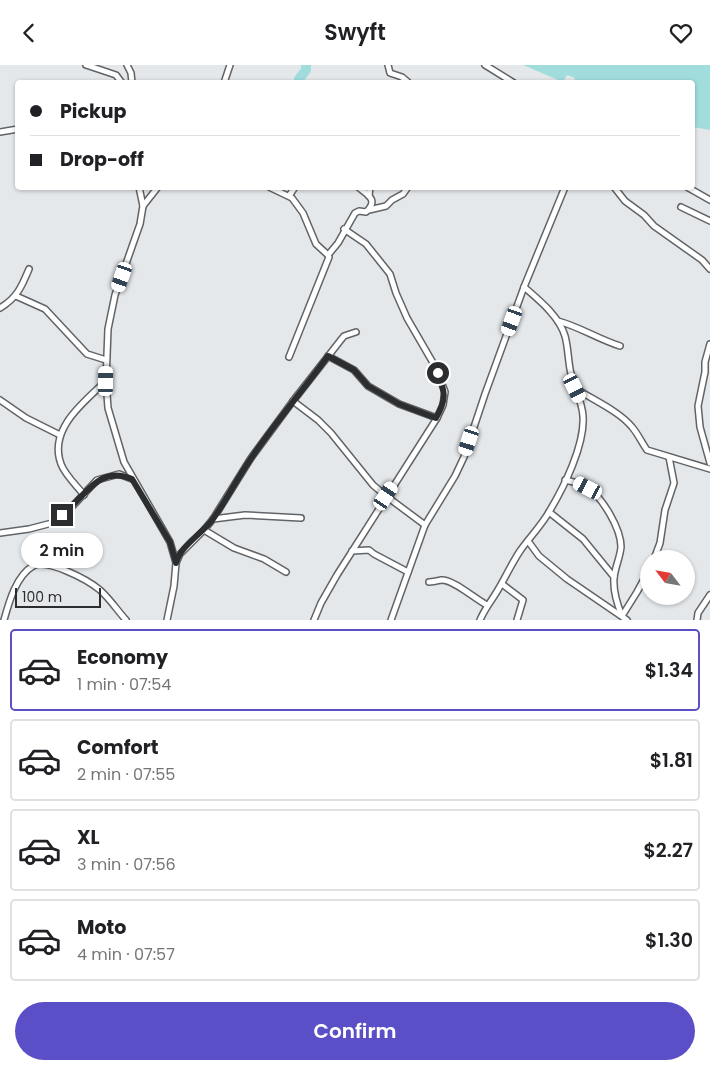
<!DOCTYPE html>
<meta charset="utf-8">
<style>
:root{--surface:#fff;--page:#f6f6f6;--text:#202124;--muted:#757577;--line:#e0e0e0;--accent:#5a4fc7}
body{margin:0;font-family:Poppins,sans-serif;background:var(--page);color:var(--text);height:100vh;display:flex;flex-direction:column;font-size:19px;white-space:nowrap}
*{box-sizing:border-box;margin:0}
p{font-size:16px;color:var(--muted)}
.icon{flex:none;width:28px;height:28px;fill:none;stroke:currentColor;stroke-width:2;stroke-linecap:round;stroke-linejoin:round}
.map{position:relative;height:555px;overflow:hidden}
.side{display:flex;flex-direction:column;background:var(--surface);flex:1}
.side>*{flex:none}
.guide{position:absolute;left:15px;top:15px;width:680px;height:110px;border-radius:5px;box-shadow:0 1px 4px #0004;display:grid;align-content:center;height:110px;padding:0 15px;background:var(--surface)}
.needle{width:32px;rotate:301deg}
.fabs{position:absolute;left:640px;top:485px;display:grid;gap:10px}
.fabs a{display:grid;place-items:center;width:55px;height:55px;border-radius:50%;background:var(--surface);box-shadow:0 1px 4px #0004;font-size:25px}
.scale{position:absolute;left:15px;bottom:12px;width:86px;box-sizing:border-box;padding-left:5px;border:2px solid #2c2d2e;border-top:0;font-size:14px;line-height:18px;white-space:nowrap;color:#2c2d2e;-webkit-text-stroke:4px #e5e8eb;paint-order:stroke}
.end{position:absolute;width:22px;height:22px;margin:-11px;border:6px solid #2c2d2e;background:#fff;box-shadow:0 0 0 2px #fff}
.from{border-radius:50%}
.bubble{position:absolute;height:35px;border-radius:18px;background:var(--surface);box-shadow:0 1px 4px #0004;font-size:16px;font-weight:600;line-height:35px;text-align:center}
.car{position:absolute;width:15px;height:30px;margin:-15px -8px;border-radius:6px;box-shadow:0 0 4px 1px #0007;background:linear-gradient(#fff 24%,#345 0 40%,#fff 0 76%,#345 0 86%,#fff 0)}
.guide b{display:flex;align-items:center;gap:18px;height:48px;font-size:19px}
.guide b+b{border-top:1px solid var(--line)}
.guide i{width:12px;height:12px;background:var(--text)}
ul{padding:9px 0 0;list-style:none}
li{display:flex;align-items:center;gap:15px;height:82px;margin:0 10px 8px;padding:0 5px;border:2px solid var(--line);border-radius:5px}
li div{flex:1}
li b{display:block;font-size:19px}
li em{font-style:normal;font-weight:600}
li.selected{border-color:var(--accent)}
li>.icon{width:45px;height:45px;stroke-width:1.5}
.button{display:flex;gap:10px;margin-top:auto;padding:10px 15px}
.button a{flex:1;height:58px;border-radius:30px;background:var(--accent);color:#fff;font-size:20px;font-weight:600;line-height:58px;text-align:center}
header{display:flex;justify-content:space-between;align-items:center;height:65px;padding:0 15px;background:var(--surface);font-size:22px;font-weight:600}
.map>svg:first-child{display:block}
.water{fill:#a2ddde}
.lines{fill:none;stroke-linecap:round;stroke-linejoin:round}
.river{stroke:#a2ddde;stroke-width:10}
.street-casing{stroke:#616467;stroke-width:8}
.street{stroke:#fff;stroke-width:5}
.route{stroke:#2c2d2e;stroke-width:6}
</style>
<header><svg class="icon" aria-label="back" viewBox="0 0 24 24"><path d="M15 5l-7 7 7 7"/></svg>Swyft<svg class="icon" aria-label="heart" viewBox="0 0 24 24"><path d="M12 20l-8-8c-3-5 5-10 8-4 3-6 11-1 8 4z"/></svg></header>
<div class="map">
<svg width="710" height="555" viewBox="0 0 710 555">
<rect width="100%" height="100%" fill="#e5e8eb"/>
<polygon class="water" points="523,0 710,0 710,65 693,62 692,18 574,17 575,13 567,10 563,17"/>
<g class="lines">
<polyline class="river" points="299,14 306,5 306,0"/>
<g class="street-casing">
<g id="street">
<polyline points="86,0 116,10 122,18"/>
<polyline points="127,0 131,8 132,18"/>
<polyline points="388,0 390,8 402,12 409,18"/>
<polyline points="485,0 514,18"/>
<polyline points="224,18 230,0"/>
<polyline points="0,67 18,64"/>
<polyline points="139,122 143,141"/>
<polyline points="158,122 143,141 140,159 115,230 108,264 106,316 108,343 124,397 170,477 176,498"/>
<polyline points="269,122 292,133 303,148 316,179 328,190 329,192 289,292"/>
<polyline points="614,122 625,136 644,150 654,161 702,195 710,204"/>
<polyline points="687,122 710,135"/>
<polyline points="289,131 295,122"/>
<polyline points="369,131 370,122"/>
<polyline points="681,142 710,156"/>
<polyline points="369,145 386,141 392,135 403,129 408,122"/>
<path d="M328 190 338 178 355 148 359 146 366 147C379 135 368 130 358 122"/>
<polyline points="16,231 45,244 87,289 106,295"/>
<path d="M0 243C17 233 22 221 29 204"/>
<path d="M558 256C580 262 598 274 620 281"/>
<polyline points="710,279 705,297 705,307 698,341 700,362 710,398"/>
<polyline points="328,291 354,305 368,321 399,339 437,353"/>
<path d="M575 323C593 335 619 346 632 362 638 369 642 378 647 385L710 404"/>
<polyline points="0,335 26,353 60,370"/>
<polyline points="293,336 318,355 331,368 373,420 386,431 425,460"/>
<path d="M565 415C573 417 581 418 587 422 603 433 621 464 621 482 620 493 615 502 614 513 613 526 617 539 622 551"/>
<path d="M84 430C77 421 65 410 61 399 48 364 84 337 106 316"/>
<polyline points="549,447 583,474 614,512"/>
<polyline points="213,454 245,450 301,453"/>
<polyline points="204,465 234,483 264,494 286,507"/>
<polyline points="0,468 29,464 52,458 68,446 97,415 119,409 132,414"/>
<polyline points="528,476 539,491 567,514 627,555"/>
<polyline points="352,486 369,485 374,489 408,507"/>
<polyline points="654,494 660,478 665,445 674,418 669,392"/>
<path d="M429 517C434 517 437 516 441 515 453 514 475 534 487 540"/>
<polyline points="502,519 523,535 517,555"/>
<polyline points="622,551 637,527 649,505"/>
<path d="M4 555C9 537 16 511 33 501 47 493 88 515 100 525 110 534 117 545 126 555"/>
<polyline points="167,555 174,521 176,498 180,489 204,465 213,454 251,393 293,336 340,276 344,271 356,267"/>
<polyline points="314,555 321,538 337,510 437,353 443,340 445,327 436,303 407,253 396,228 390,209 366,179 344,164"/>
<polyline points="391,555 425,460 455,411 464,392 485,329 524,222 565,122"/>
<path d="M480 555C485 543 493 534 499 523 506 511 512 498 520 486 529 473 541 461 549 447 564 422 585 380 583 351 582 335 573 321 570 304 568 293 568 282 565 271 559 251 539 235 524 222"/>
<polyline points="697,555 698,548 710,530"/>
</g>
</g>
<use href="#street" class="street"/>
</g>
<g class="lines">
<path class="route" d="M62 450C86 431 98 400 132 414L170 477 176 498C181 480 202 469 213 454 227 434 238 412 252 392 276 357 303 325 328 291L354 305 368 321 399 339 436 353C447 334 445 327 438 308"/>
</g>
</svg>
<div class="fabs">
<a><svg class="needle" viewBox="-14 -14 28 28"><path d="M0-13l5 13h-10z" fill="#e53935"/><path d="M0 13l5-13h-10z" fill="#757577"/></svg></a>
</div>
<div class="scale">100 m</div>
<i class="end from" style="left:438px;top:308px"></i>
<i class="end" style="left:62px;top:450px"></i>
<div class="bubble" style="left:21px;top:468px;width:82px">2 min</div>
<i class="car" style="left:122px;top:212px;rotate:199deg"></i>
<i class="car" style="left:512px;top:256px;rotate:200deg"></i>
<i class="car" style="left:106px;top:316px;rotate:1deg"></i>
<i class="car" style="left:575px;top:323px;rotate:154deg"></i>
<i class="car" style="left:469px;top:376px;rotate:198deg"></i>
<i class="car" style="left:588px;top:423px;rotate:297deg"></i>
<i class="car" style="left:386px;top:431px;rotate:33deg"></i>
<div class="guide">
<b><i class="from"></i>Pickup</b>
<b><i></i>Drop-off</b>
</div>
</div>
<section class="side">
<ul>
<li class="selected"><svg class="icon" aria-label="car" viewBox="0 0 24 24"><path d="M5 17H2v-5l4-1 3-4h7l3 4 3 1v5h-3M9 17h6M6 11h13"/><circle cx="7" cy="17" r="2"/><circle cx="17" cy="17" r="2"/></svg><div><b>Economy</b><p>1 min · 07:54</p></div><em>$1.34</em></li>
<li><svg class="icon" aria-label="car" viewBox="0 0 24 24"><path d="M5 17H2v-5l4-1 3-4h7l3 4 3 1v5h-3M9 17h6M6 11h13"/><circle cx="7" cy="17" r="2"/><circle cx="17" cy="17" r="2"/></svg><div><b>Comfort</b><p>2 min · 07:55</p></div><em>$1.81</em></li>
<li><svg class="icon" aria-label="car" viewBox="0 0 24 24"><path d="M5 17H2v-5l4-1 3-4h7l3 4 3 1v5h-3M9 17h6M6 11h13"/><circle cx="7" cy="17" r="2"/><circle cx="17" cy="17" r="2"/></svg><div><b>XL</b><p>3 min · 07:56</p></div><em>$2.27</em></li>
<li><svg class="icon" aria-label="car" viewBox="0 0 24 24"><path d="M5 17H2v-5l4-1 3-4h7l3 4 3 1v5h-3M9 17h6M6 11h13"/><circle cx="7" cy="17" r="2"/><circle cx="17" cy="17" r="2"/></svg><div><b>Moto</b><p>4 min · 07:57</p></div><em>$1.30</em></li>
</ul>
<div class="button"><a>Confirm</a></div>
</section>
